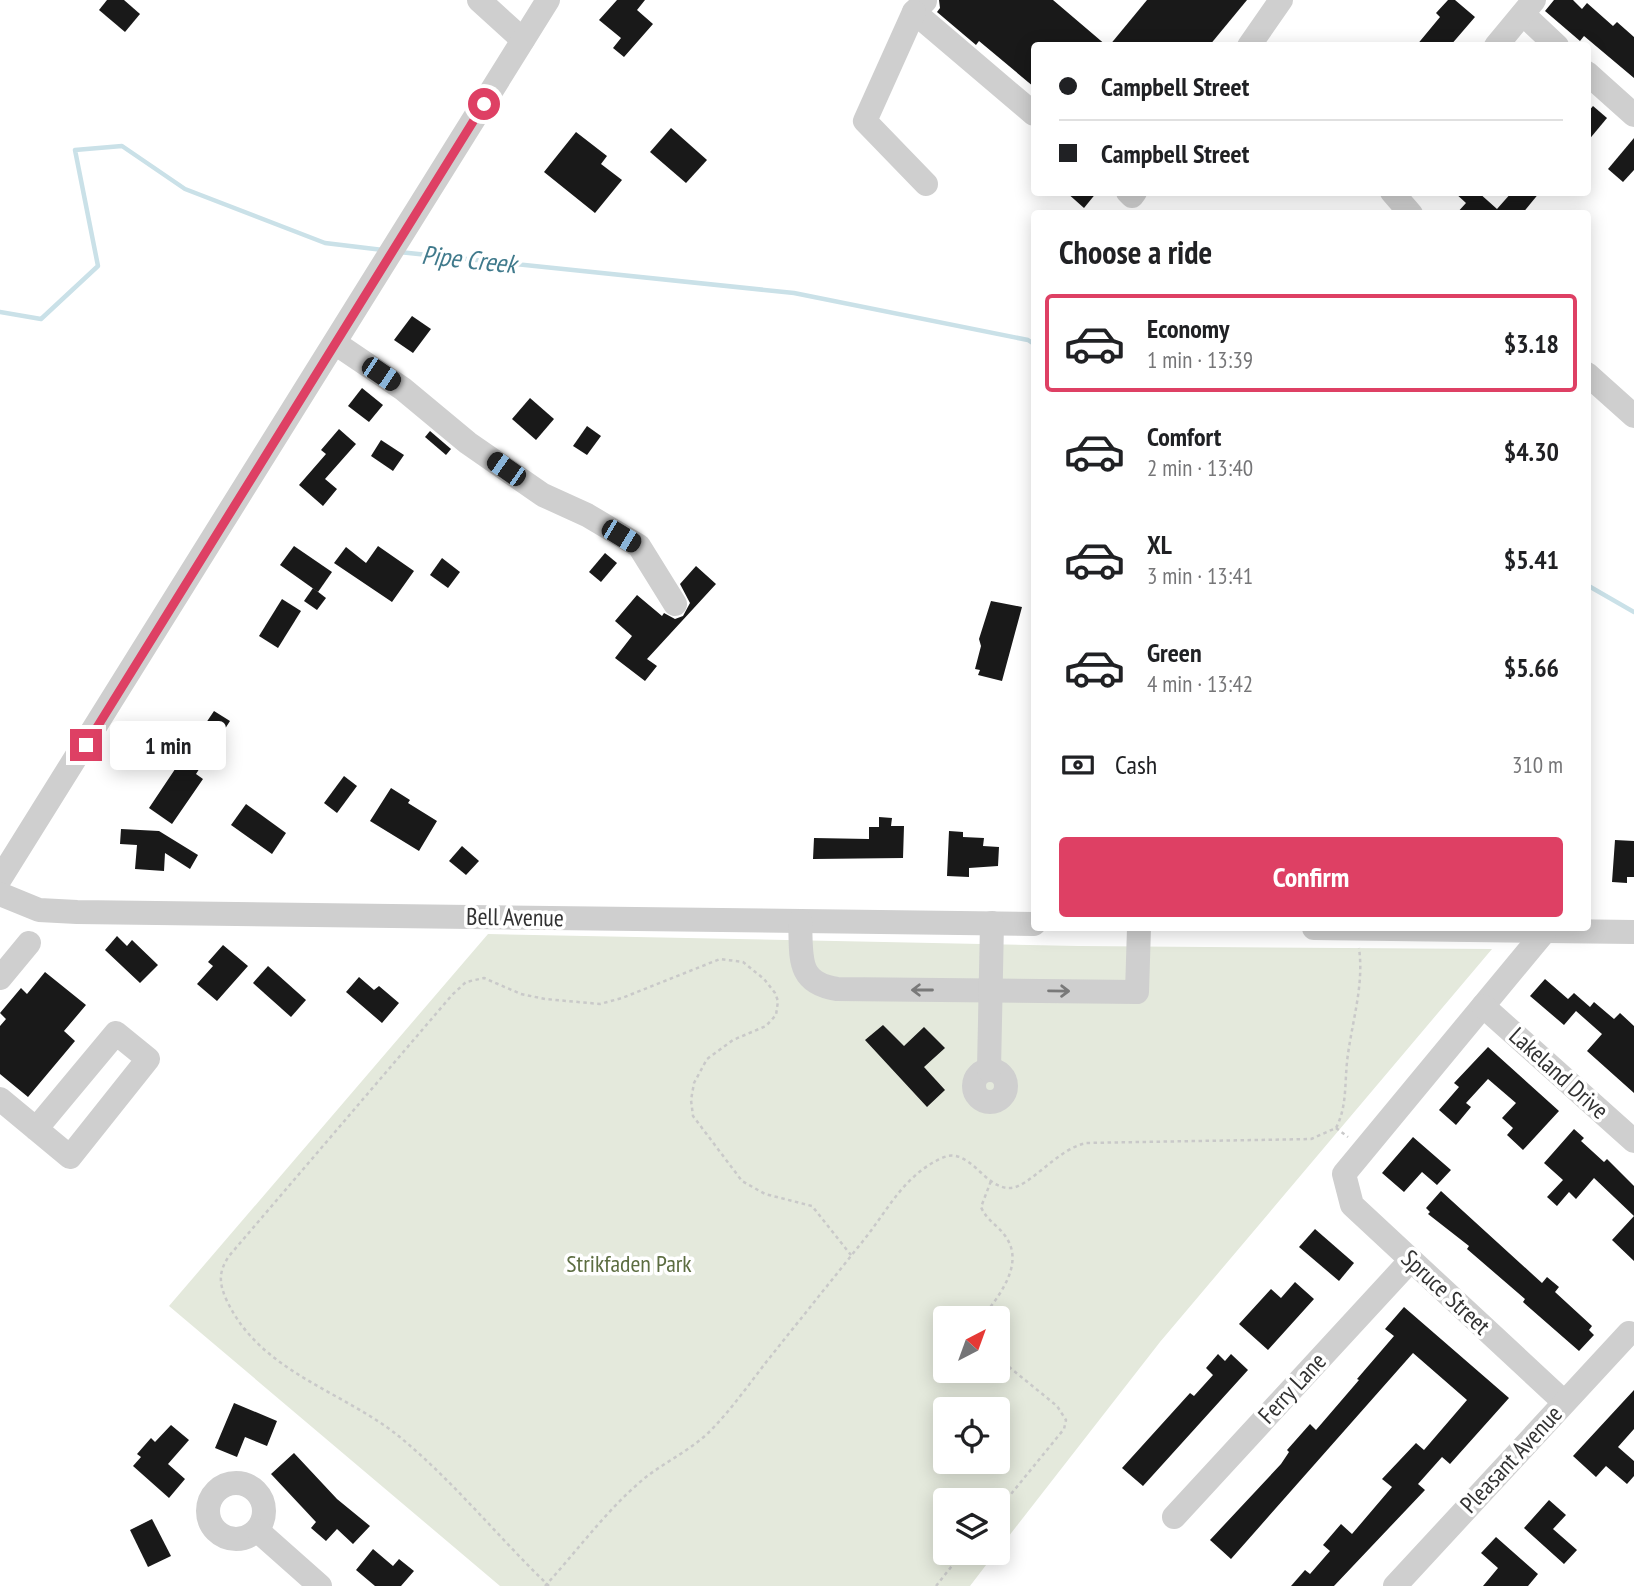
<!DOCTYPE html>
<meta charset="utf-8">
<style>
:root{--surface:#fff;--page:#f2f2f2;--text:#202124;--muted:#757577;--line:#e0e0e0;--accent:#de4064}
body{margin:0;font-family:"PT Sans Narrow",sans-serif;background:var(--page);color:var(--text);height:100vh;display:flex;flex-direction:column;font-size:26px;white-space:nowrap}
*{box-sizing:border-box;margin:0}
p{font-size:23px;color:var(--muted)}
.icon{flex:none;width:38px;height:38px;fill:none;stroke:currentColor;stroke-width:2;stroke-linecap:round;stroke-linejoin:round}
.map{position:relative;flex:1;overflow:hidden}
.details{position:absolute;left:1031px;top:210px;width:560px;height:721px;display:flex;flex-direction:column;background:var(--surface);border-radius:7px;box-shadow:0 4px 18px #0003}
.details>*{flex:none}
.hud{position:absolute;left:1031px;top:42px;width:560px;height:154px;border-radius:7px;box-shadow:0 4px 18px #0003;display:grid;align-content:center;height:154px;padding:0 28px;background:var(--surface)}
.needle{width:46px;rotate:41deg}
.fabs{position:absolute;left:933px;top:1306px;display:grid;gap:14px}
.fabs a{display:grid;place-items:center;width:77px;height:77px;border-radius:7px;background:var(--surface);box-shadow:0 4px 18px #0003;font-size:35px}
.end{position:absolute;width:32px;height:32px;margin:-16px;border:9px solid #de4064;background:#fff;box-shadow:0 0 0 4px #fff}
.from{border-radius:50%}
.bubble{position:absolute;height:49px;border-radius:7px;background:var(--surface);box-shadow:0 4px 18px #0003;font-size:23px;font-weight:600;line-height:49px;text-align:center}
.car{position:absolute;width:21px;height:42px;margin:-21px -10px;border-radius:9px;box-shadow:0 0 5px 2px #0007;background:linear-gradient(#222 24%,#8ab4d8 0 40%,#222 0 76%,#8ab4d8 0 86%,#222 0)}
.hud b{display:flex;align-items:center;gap:24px;height:66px;font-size:26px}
.hud b+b{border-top:2px solid var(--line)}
.hud i{width:18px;height:18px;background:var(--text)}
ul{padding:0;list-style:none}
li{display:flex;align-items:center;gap:21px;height:98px;margin:0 14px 10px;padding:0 14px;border:4px solid transparent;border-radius:7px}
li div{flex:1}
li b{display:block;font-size:26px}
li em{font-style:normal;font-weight:600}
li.on{border-color:var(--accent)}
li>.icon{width:63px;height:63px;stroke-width:1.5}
h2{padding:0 28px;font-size:32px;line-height:84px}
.pay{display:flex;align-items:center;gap:18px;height:77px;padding:0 28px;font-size:26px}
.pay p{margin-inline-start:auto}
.cta{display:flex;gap:14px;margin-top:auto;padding:14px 28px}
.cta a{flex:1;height:80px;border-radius:7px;background:var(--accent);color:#fff;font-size:28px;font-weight:600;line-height:80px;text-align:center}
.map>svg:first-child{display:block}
.green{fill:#e4e9dc;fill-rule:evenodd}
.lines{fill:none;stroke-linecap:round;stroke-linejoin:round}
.stream{stroke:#cae1e8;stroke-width:4.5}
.building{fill:#191919}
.path{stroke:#c9c9c9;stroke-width:2.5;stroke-dasharray:3.5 3.5;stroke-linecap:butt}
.minor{stroke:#cfcfcf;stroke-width:24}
.oneway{stroke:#797979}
.route{stroke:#de4064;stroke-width:9}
.labels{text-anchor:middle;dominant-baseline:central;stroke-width:7;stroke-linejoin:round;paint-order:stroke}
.street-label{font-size:24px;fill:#323232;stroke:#fff}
.park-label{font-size:24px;fill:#5c6d41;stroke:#fff}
.water-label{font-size:26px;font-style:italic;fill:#407a8c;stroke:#fff}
</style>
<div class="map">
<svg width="1634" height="1586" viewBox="0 0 1634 1586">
<rect width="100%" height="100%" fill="#fff"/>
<path class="green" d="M488 934 1079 946 1492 949 1160 1342 998 1550V1500H945V1552H996L970 1586H500L169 1306ZM945 1318H998V1370H945ZM945 1409H998V1461H945Z"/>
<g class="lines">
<g class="stream">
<polyline points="399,252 794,293 1028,340 1034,344"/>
<polyline points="0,312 41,319 98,266 75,150 122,146 185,189 325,243 383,250"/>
<polyline points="1587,585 1634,612"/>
</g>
</g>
<g class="building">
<polygon points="107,0 124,0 140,14 125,32 99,10"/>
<polygon points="617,0 645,0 637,10 653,24 624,57 613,48 621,38 599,20"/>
<polygon points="939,0 1053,0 1107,46 1034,46 1034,87 979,41 976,45 937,12 940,8"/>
<polygon points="1147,0 1247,0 1209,46 1109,46"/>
<polygon points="1448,0 1455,0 1475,17 1450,46 1416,46 1440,17 1436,13"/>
<polygon points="1554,0 1573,0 1582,9 1587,3 1613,26 1617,22 1634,37 1634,78 1584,36 1580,41 1545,11"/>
<polygon points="1593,106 1607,118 1587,142 1587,113"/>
<polygon points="671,128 707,160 686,183 650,152"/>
<polygon points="576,132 607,156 601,164 622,180 595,213 544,172"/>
<polygon points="1634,138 1634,170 1623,182 1608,169"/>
<polygon points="1066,192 1097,192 1084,208"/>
<polygon points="1454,192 1478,192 1497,209 1512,192 1540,192 1522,214 1456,214 1466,203"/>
<polygon points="412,316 431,329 413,353 394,340"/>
<polygon points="362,388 383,405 369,422 348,406"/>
<polygon points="530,398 554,419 536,440 512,419"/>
<polygon points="587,426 601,436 587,455 573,446"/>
<polygon points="339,429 356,444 325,479 337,489 323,506 299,485 326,454 321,450"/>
<polygon points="430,431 451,449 446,455 425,437"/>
<polygon points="381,440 404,455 393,471 371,456"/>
<polygon points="294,546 332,572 318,592 280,565"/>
<polygon points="378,546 414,571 392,602 334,563 346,547 366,563"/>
<polygon points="605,553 617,563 601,582 589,572"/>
<polygon points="442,558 460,572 448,588 430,575"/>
<polygon points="696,566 716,584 647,659 657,666 645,681 615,658 632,636 615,621 637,595 662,616 664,613 675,619 683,616 690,603 680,584"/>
<polygon points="313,588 326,598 317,610 304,601"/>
<polygon points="282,599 301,611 278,648 259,636"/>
<polygon points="991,601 1022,607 1002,681 978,675 980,670 975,669 981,646 979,639"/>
<polygon points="214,711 230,721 196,774 203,779 172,824 149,808"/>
<polygon points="344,776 357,786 337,813 324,803"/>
<polygon points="391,788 410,800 408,803 437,821 419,851 370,821"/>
<polygon points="246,804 286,833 272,854 231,825"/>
<polygon points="879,817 892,818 891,826 904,826 903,858 813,859 814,838 869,839 869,827 879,827"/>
<polygon points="121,829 159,831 198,855 190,869 165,853 164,871 135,869 137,845 120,844"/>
<polygon points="949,831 963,832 963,837 984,838 983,846 999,847 998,866 969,868 969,877 947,876"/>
<polygon points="1615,840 1634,841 1634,877 1627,877 1627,883 1612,882"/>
<polygon points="462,846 479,861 466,875 449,861"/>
<polygon points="117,936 127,946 132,940 158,965 140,983 105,950"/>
<polygon points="223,945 248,966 217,1001 197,984 213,966 208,962"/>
<polygon points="268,966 306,1000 291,1017 253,983"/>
<polygon points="45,972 86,1005 64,1031 75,1041 28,1097 0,1074 0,1026 6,1019 0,1013 21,988 27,994"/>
<polygon points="359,977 374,990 379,986 399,1003 382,1023 346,992"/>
<polygon points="1545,979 1568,999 1574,993 1590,1007 1594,1002 1614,1019 1620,1013 1634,1026 1634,1093 1587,1051 1602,1034 1576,1011 1564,1025 1530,996"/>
<polygon points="883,1025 904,1046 924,1027 945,1048 924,1067 945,1090 927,1107 865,1040"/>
<polygon points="1488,1047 1559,1111 1523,1150 1507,1135 1513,1128 1502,1118 1516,1103 1488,1079 1466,1103 1471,1107 1456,1125 1439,1110 1459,1087 1454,1083"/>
<polygon points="1574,1129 1584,1138 1581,1141 1604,1162 1607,1159 1634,1186 1634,1261 1612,1240 1634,1216 1594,1178 1576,1199 1569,1192 1557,1206 1547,1197 1563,1180 1544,1163"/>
<polygon points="1413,1137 1451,1170 1437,1185 1422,1172 1404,1192 1382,1173"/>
<polygon points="1441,1191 1542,1283 1547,1277 1559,1287 1555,1292 1592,1326 1589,1330 1594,1335 1579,1351 1523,1302 1525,1299 1467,1249 1469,1246 1428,1214 1430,1212 1426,1208"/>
<polygon points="1315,1229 1354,1263 1339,1281 1299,1247"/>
<polygon points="1295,1282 1314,1299 1268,1350 1239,1324 1271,1289 1281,1298"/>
<polygon points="1404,1307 1509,1398 1450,1464 1442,1457 1418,1484 1425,1490 1334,1586 1291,1586 1305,1570 1310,1574 1330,1551 1323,1545 1341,1524 1352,1534 1392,1487 1382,1479 1416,1443 1424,1450 1467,1400 1413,1353 1231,1559 1210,1540 1281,1464 1289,1452 1287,1450 1310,1424 1316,1430 1359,1380 1357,1379 1394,1336 1385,1329"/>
<polygon points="1218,1354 1225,1361 1231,1354 1248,1370 1143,1486 1122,1468 1190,1393 1194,1396 1213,1375 1206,1368"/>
<polygon points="1634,1390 1634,1429 1618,1447 1634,1461 1634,1476 1627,1484 1606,1466 1596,1477 1573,1456"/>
<polygon points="234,1403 277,1421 267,1446 245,1437 237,1457 215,1448"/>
<polygon points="171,1425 189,1440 168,1464 185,1479 169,1498 133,1466 141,1457 137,1454 151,1438 155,1442"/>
<polygon points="294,1453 337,1499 370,1526 353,1544 337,1529 326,1541 311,1528 316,1522 271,1474"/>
<polygon points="1549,1500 1566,1515 1553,1529 1577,1550 1564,1564 1524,1528"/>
<polygon points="152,1519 171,1556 148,1567 130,1530"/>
<polygon points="1496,1537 1538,1574 1528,1586 1483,1586 1498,1568 1481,1553"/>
<polygon points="373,1549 393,1566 399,1559 414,1571 401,1586 375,1586 356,1570"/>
</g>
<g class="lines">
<g class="path">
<polyline points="1336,1128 1348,1137"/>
<path d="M982 1318C998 1297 1025 1265 1006 1237 999 1226 987 1221 981 1207L991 1181"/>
<polyline points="998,1358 1057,1406 1066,1420 1064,1429 998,1510"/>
<path d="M545 1586C578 1550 608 1508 646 1477 668 1460 695 1448 714 1427 733 1407 750 1383 767 1361 799 1321 831 1281 863 1241 888 1210 904 1175 942 1158 969 1145 984 1189 1010 1188 1029 1188 1057 1149 1086 1143L1311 1139 1336 1128C1348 1105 1344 1080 1348 1054 1353 1018 1364 984 1359 948"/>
<path d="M549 1586C499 1538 454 1482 401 1438 344 1391 261 1373 227 1301 219 1284 218 1272 229 1256L452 995 466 982 484 978 521 994 545 999 600 1004 622 998 720 959 743 962 764 979 775 993 778 1001 776 1015 766 1026 733 1040 707 1059 694 1083 691 1100 693 1116 742 1181 765 1194 812 1206 851 1255"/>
<polyline points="936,1586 963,1552"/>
</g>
<g class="minor">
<polyline points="479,0 523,40"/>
<polyline points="925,1 914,12 1034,114"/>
<polyline points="914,12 865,121 926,184"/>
<polyline points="1523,14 1557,46"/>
<polyline points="1249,46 1281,0"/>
<polyline points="1496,46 1534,0"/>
<polyline points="1587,73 1634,115"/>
<polyline points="1128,192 1132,196 1135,192"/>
<polyline points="1392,192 1411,214"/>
<polyline points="335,343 403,389 468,443 543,495 587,515 639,546 675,604"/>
<polyline points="1587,374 1634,416"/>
<polyline points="0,879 548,0"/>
<polyline points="0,894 39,910 77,912 1034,924"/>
<path d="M800 921C802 955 795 983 837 989L1137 992 1139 928"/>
<polyline points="1314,928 1634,932"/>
<polyline points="1545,931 1344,1174 1352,1205 1564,1402"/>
<polyline points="0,978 29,943"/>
<polyline points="1483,1006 1634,1141"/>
<circle cx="990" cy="1086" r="16"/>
<polyline points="989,1070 992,923"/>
<polyline points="0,1099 70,1157 148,1059 116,1033 36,1129"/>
<circle cx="236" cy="1511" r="28"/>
<polyline points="1174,1517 1411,1260"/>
<polyline points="258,1531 320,1586"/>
<polyline points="1395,1586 1629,1333"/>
</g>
</g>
<defs><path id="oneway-shaft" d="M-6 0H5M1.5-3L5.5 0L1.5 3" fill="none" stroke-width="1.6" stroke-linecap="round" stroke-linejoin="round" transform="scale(1.75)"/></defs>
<g class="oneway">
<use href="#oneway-shaft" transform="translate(922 990) rotate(-180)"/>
<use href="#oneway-shaft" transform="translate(1059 991) rotate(1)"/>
</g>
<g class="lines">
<polyline class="route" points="86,745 484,104"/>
</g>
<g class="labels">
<g class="street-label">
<text transform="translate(515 917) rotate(1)">Bell Avenue</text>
<text transform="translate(1559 1073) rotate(42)">Lakeland Drive</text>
<text transform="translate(1446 1292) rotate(43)">Spruce Street</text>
<text transform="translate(1292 1388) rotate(-47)">Ferry Lane</text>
<text transform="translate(1511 1459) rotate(-47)">Pleasant Avenue</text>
</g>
<g class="park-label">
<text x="629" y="1263">Strikfaden Park</text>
</g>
<g class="water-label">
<text transform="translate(469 259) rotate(6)">Pipe Creek</text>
</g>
</g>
</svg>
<div class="fabs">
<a><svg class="needle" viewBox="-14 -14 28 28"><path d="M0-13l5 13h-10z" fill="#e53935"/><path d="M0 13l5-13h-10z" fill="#757577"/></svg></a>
<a><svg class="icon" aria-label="locate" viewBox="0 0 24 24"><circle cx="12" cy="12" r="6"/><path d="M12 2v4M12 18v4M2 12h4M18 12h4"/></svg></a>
<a><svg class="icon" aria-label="layers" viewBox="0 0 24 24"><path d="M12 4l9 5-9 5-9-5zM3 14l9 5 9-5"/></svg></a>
</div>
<i class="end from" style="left:484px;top:104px"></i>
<i class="end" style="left:86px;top:745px"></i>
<div class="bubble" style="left:110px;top:721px;width:116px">1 min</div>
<i class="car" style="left:381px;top:374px;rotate:124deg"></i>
<i class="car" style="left:506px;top:469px;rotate:305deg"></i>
<i class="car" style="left:621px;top:536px;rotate:121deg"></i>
<div class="hud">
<b><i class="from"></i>Campbell Street</b>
<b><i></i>Campbell Street</b>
</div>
<section class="details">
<h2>Choose a ride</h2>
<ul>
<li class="on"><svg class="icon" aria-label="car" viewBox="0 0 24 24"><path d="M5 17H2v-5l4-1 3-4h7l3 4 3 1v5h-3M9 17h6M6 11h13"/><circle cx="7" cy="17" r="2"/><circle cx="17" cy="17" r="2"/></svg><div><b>Economy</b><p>1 min · 13:39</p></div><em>$3.18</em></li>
<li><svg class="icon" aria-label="car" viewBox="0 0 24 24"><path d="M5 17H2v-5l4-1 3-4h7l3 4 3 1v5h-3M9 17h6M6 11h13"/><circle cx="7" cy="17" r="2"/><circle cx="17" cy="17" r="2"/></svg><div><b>Comfort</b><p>2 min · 13:40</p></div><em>$4.30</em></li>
<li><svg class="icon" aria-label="car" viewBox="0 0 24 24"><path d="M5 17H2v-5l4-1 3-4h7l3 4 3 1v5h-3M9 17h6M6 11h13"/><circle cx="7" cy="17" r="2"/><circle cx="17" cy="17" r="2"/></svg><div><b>XL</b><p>3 min · 13:41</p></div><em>$5.41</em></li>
<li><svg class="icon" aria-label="car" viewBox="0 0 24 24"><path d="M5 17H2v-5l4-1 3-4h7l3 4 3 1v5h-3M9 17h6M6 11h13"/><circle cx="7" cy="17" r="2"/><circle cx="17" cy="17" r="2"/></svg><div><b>Green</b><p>4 min · 13:42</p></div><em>$5.66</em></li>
</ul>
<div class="pay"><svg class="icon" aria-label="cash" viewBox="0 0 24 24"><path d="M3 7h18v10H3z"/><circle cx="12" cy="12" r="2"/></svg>Cash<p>310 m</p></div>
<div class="cta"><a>Confirm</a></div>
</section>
</div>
